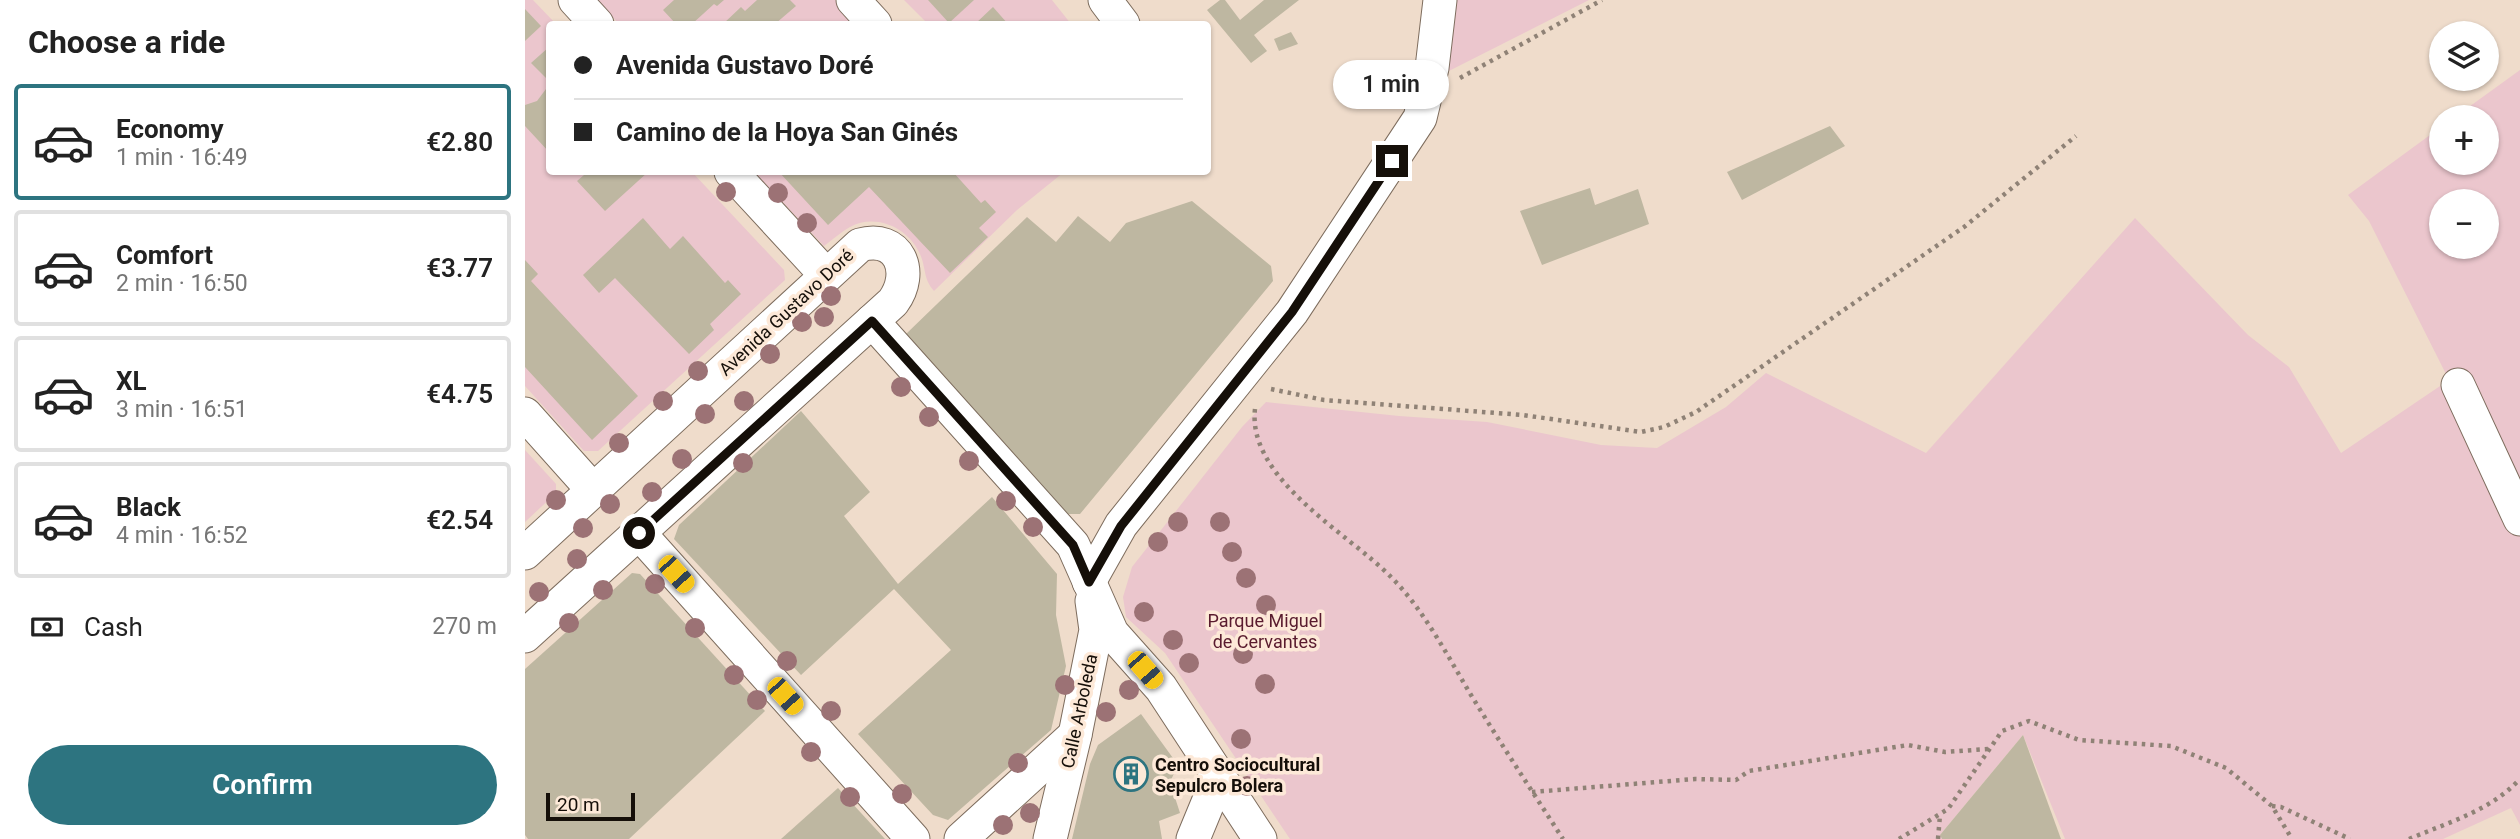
<!DOCTYPE html>
<meta charset="utf-8">
<style>
:root{--surface:#fff;--page:#f6f6f6;--text:#222;--muted:#767676;--line:#e0e0e0;--accent:#2d7480}
body{margin:0;font-family:Roboto,sans-serif;background:var(--page);color:var(--text);height:100vh;display:flex;flex-direction:column;font-size:26px;white-space:nowrap}
*{box-sizing:border-box;margin:0}
p{font-size:23px;color:var(--muted)}
.icon{flex:none;width:38px;height:38px;fill:none;stroke:currentColor;stroke-width:2;stroke-linecap:round;stroke-linejoin:round}
.map{position:relative;flex:1;overflow:hidden}
.side{display:flex;flex-direction:column;background:var(--surface);width:525px}
.side>*{flex:none}
.hud{position:absolute;left:21px;top:21px;width:665px;height:154px;border-radius:7px;box-shadow:0 2px 5px #0004;display:grid;align-content:center;height:154px;padding:0 28px;background:var(--surface)}
.fabs{position:absolute;left:1904px;top:21px;display:grid;gap:14px}
.fabs a{display:grid;place-items:center;width:70px;height:70px;border-radius:50%;background:var(--surface);box-shadow:0 2px 5px #0004;font-size:35px}
.scale{position:absolute;left:21px;bottom:18px;width:89px;box-sizing:border-box;padding-left:7px;border:4px solid #150f09;border-top:0;font-size:19px;line-height:24px;white-space:nowrap;color:#150f09;-webkit-text-stroke:5px #fde9d8;paint-order:stroke}
.end{position:absolute;width:32px;height:32px;margin:-16px;border:9px solid #150f09;background:#fff;box-shadow:0 0 0 4px #fff}
.from{border-radius:50%}
.bubble{position:absolute;height:49px;border-radius:24px;background:var(--surface);box-shadow:0 2px 5px #0004;font-size:23px;font-weight:600;line-height:49px;text-align:center}
.car{position:absolute;width:21px;height:42px;margin:-21px -10px;border-radius:9px;box-shadow:0 0 5px 2px #0007;background:linear-gradient(#f5c518 24%,#345 0 40%,#f5c518 0 76%,#345 0 86%,#f5c518 0)}
.hud b{display:flex;align-items:center;gap:24px;height:66px;font-size:26px}
.hud b+b{border-top:2px solid var(--line)}
.hud i{width:18px;height:18px;background:var(--text)}
ul{padding:0;list-style:none}
li{display:flex;align-items:center;gap:21px;height:116px;margin:0 14px 10px;padding:0 14px;border:4px solid var(--line);border-radius:7px}
li div{flex:1}
li b{display:block;font-size:26px}
li em{font-style:normal;font-weight:600}
li.selected{border-color:var(--accent)}
li>.icon{width:63px;height:63px;stroke-width:1.5}
h2{padding:0 28px;font-size:32px;line-height:84px}
.pay{display:flex;align-items:center;gap:18px;height:77px;padding:0 28px;font-size:26px}
.pay p{margin-inline-start:auto}
.cta{display:flex;gap:14px;margin-top:auto;padding:14px 28px}
.cta a{flex:1;height:80px;border-radius:42px;background:var(--accent);color:#fff;font-size:28px;font-weight:600;line-height:80px;text-align:center}
main{display:flex;flex:1;min-height:0}
.map>svg:first-child{display:block}
.green{fill:#ebc6cd;fill-rule:evenodd}
.building{fill:#beb7a1}
.lines{fill:none;stroke-linecap:round;stroke-linejoin:round}
.minor-casing{stroke:#7d6c5d;stroke-width:35}
.path{stroke:#8f8276;stroke-width:4.5;stroke-dasharray:3.5 5;stroke-linecap:butt}
.minor{stroke:#fff;stroke-width:33}
.tree{fill:#9c7275}
.route{stroke:#150f09;stroke-width:9}
.labels{text-anchor:middle;dominant-baseline:central;stroke-width:7;stroke-linejoin:round;paint-order:stroke}
.street-label{font-size:18px;fill:#150f09;stroke:#fde9d8}
.park-label{font-size:18px;fill:#591b2e;stroke:#fde9d8}
.poi-label{font-size:18px;font-weight:bold;fill:#150f09;stroke:#fde9d8;text-anchor:start}
</style>
<main>
<section class="side">
<h2>Choose a ride</h2>
<ul>
<li class="selected"><svg class="icon" aria-label="car" viewBox="0 0 24 24"><path d="M5 17H2v-5l4-1 3-4h7l3 4 3 1v5h-3M9 17h6M6 11h13"/><circle cx="7" cy="17" r="2"/><circle cx="17" cy="17" r="2"/></svg><div><b>Economy</b><p>1 min · 16:49</p></div><em>€2.80</em></li>
<li><svg class="icon" aria-label="car" viewBox="0 0 24 24"><path d="M5 17H2v-5l4-1 3-4h7l3 4 3 1v5h-3M9 17h6M6 11h13"/><circle cx="7" cy="17" r="2"/><circle cx="17" cy="17" r="2"/></svg><div><b>Comfort</b><p>2 min · 16:50</p></div><em>€3.77</em></li>
<li><svg class="icon" aria-label="car" viewBox="0 0 24 24"><path d="M5 17H2v-5l4-1 3-4h7l3 4 3 1v5h-3M9 17h6M6 11h13"/><circle cx="7" cy="17" r="2"/><circle cx="17" cy="17" r="2"/></svg><div><b>XL</b><p>3 min · 16:51</p></div><em>€4.75</em></li>
<li><svg class="icon" aria-label="car" viewBox="0 0 24 24"><path d="M5 17H2v-5l4-1 3-4h7l3 4 3 1v5h-3M9 17h6M6 11h13"/><circle cx="7" cy="17" r="2"/><circle cx="17" cy="17" r="2"/></svg><div><b>Black</b><p>4 min · 16:52</p></div><em>€2.54</em></li>
</ul>
<div class="pay"><svg class="icon" aria-label="cash" viewBox="0 0 24 24"><path d="M3 7h18v10H3z"/><circle cx="12" cy="12" r="2"/></svg>Cash<p>270 m</p></div>
<div class="cta"><a>Confirm</a></div>
</section>
<div class="map">
<svg width="1995" height="839" viewBox="0 0 1995 839">
<rect width="100%" height="100%" fill="#efdccb"/>
<g class="green">
<polygon points="0,0 8,0 31,24 24,24 24,172 167,172 259,270 260,280 73,451 59,451 0,386"/>
<polygon points="72,0 310,0 327,19 320,24 94,24"/>
<polygon points="379,0 527,0 546,24 403,24"/>
<polygon points="916,0 1064,0 910,78"/>
<path d="M1995 70V825L1986 808 1918 839H1540L1498 735 1415 835 1417 839H765L640 653 601 617 598 597 607 567 717 427 741 402 874 416 962 422 1076 445 1132 448 1201 407 1241 373 1401 453 1610 218 1723 335 1764 367 1816 453 1924 380 1844 221 1823 195 1916 127V163H1962V117H1930ZM1916 201H1962V247H1916Z"/>
<path d="M229 172H539L492 210 409 291C397 277 402 268 394 252 382 227 350 213 325 227 316 232 307 240 299 246Z"/>
<polygon points="0,450 31,484 31,493 0,522"/>
</g>
<g class="building">
<polygon points="149,0 199,0 192,6 189,4 167,24 151,24 138,10"/>
<polygon points="232,0 265,0 271,6 250,24 198,24 216,7 220,11"/>
<polygon points="403,0 449,0 424,23"/>
<polygon points="695,0 700,0 715,20 739,0 774,0 729,35 742,51 726,63 682,10"/>
<polygon points="468,7 483,24 450,24"/>
<polygon points="0,9 16,26 0,41"/>
<polygon points="766,32 773,44 754,51 749,39"/>
<polygon points="24,47 24,81 6,63"/>
<polygon points="24,85 24,152 0,126 0,105 12,101"/>
<polygon points="1305,126 1320,146 1217,200 1202,172"/>
<polygon points="56,172 123,172 80,211 52,181 59,175"/>
<polygon points="254,172 428,172 456,203 460,200 471,212 454,228 463,237 425,273 344,187 303,225"/>
<polygon points="1065,188 1070,205 1113,189 1124,224 1017,265 995,211"/>
<polygon points="667,201 746,266 748,281 555,514 542,514 381,334 502,217 531,242 553,216 585,242 601,223"/>
<polygon points="118,218 145,249 158,236 200,283 203,280 216,294 185,324 189,330 164,354 90,278 74,293 58,275"/>
<polygon points="0,260 13,274 6,281 113,396 67,440 0,367"/>
<polygon points="276,411 345,492 319,516 373,584 467,497 532,574 531,615 541,666 526,730 423,820 408,815 333,734 426,650 369,589 276,675 149,539 154,525"/>
<polygon points="107,573 115,574 240,711 104,839 3,839 0,835 0,669"/>
<polygon points="616,714 653,765 645,782 655,813 634,821 637,839 547,839 565,764 573,745"/>
<polygon points="1498,735 1536,839 1417,839 1415,835"/>
<polygon points="313,788 360,839 256,839"/>
</g>
<g class="lines">
<g class="minor-casing">
<g id="minor">
<polyline points="50,0 72,24"/>
<polyline points="328,0 350,24"/>
<polyline points="580,0 598,24"/>
<polyline points="206,172 301,275"/>
<polyline points="347,321 548,545 587,633 636,688 735,839"/>
<polyline points="1933,385 1995,519"/>
<polyline points="0,414 68,490"/>
<polyline points="114,533 388,839"/>
<path d="M0 553 335 245C374 234 390 272 368 302L0 636"/>
<polyline points="564,582 596,525 767,312 895,118 907,68 915,0"/>
<polyline points="436,839 550,735"/>
<polyline points="525,839 550,735 571,630 567,601"/>
<polyline points="668,839 694,776"/>
</g>
</g>
<g class="path">
<polyline points="935,78 1077,0"/>
<polyline points="746,389 799,400 998,415 1116,432 1139,427 1171,412 1439,227 1551,136"/>
<path d="M730 409C722 479 823 533 866 577 899 610 922 655 946 695 976 744 1007 791 1038 839"/>
<polyline points="1007,792 1170,779 1211,780 1224,771 1383,745 1420,752 1463,749"/>
<polyline points="1747,806 1756,807 1825,839"/>
<polyline points="1374,839 1423,809 1477,731 1504,721 1554,740 1646,746 1701,768 1747,806 1767,839"/>
<polyline points="1413,839 1415,815"/>
<path d="M1884 839C1924 822 1965 811 1995 779"/>
</g>
<use href="#minor" class="minor"/>
</g>
<g class="tree">
<circle cx="201" cy="192" r="10"/>
<circle cx="253" cy="193" r="10"/>
<circle cx="282" cy="223" r="10"/>
<circle cx="306" cy="296" r="10"/>
<circle cx="299" cy="317" r="10"/>
<circle cx="277" cy="322" r="10"/>
<circle cx="245" cy="354" r="10"/>
<circle cx="173" cy="371" r="10"/>
<circle cx="376" cy="387" r="10"/>
<circle cx="138" cy="401" r="10"/>
<circle cx="219" cy="401" r="10"/>
<circle cx="180" cy="414" r="10"/>
<circle cx="404" cy="417" r="10"/>
<circle cx="94" cy="443" r="10"/>
<circle cx="157" cy="459" r="10"/>
<circle cx="444" cy="461" r="10"/>
<circle cx="218" cy="463" r="10"/>
<circle cx="127" cy="492" r="10"/>
<circle cx="31" cy="500" r="10"/>
<circle cx="481" cy="501" r="10"/>
<circle cx="85" cy="504" r="10"/>
<circle cx="653" cy="522" r="10"/>
<circle cx="695" cy="522" r="10"/>
<circle cx="508" cy="527" r="10"/>
<circle cx="58" cy="528" r="10"/>
<circle cx="633" cy="542" r="10"/>
<circle cx="707" cy="552" r="10"/>
<circle cx="52" cy="559" r="10"/>
<circle cx="721" cy="578" r="10"/>
<circle cx="130" cy="584" r="10"/>
<circle cx="78" cy="590" r="10"/>
<circle cx="14" cy="592" r="10"/>
<circle cx="741" cy="605" r="10"/>
<circle cx="619" cy="612" r="10"/>
<circle cx="44" cy="623" r="10"/>
<circle cx="170" cy="628" r="10"/>
<circle cx="648" cy="640" r="10"/>
<circle cx="718" cy="654" r="10"/>
<circle cx="262" cy="661" r="10"/>
<circle cx="664" cy="663" r="10"/>
<circle cx="209" cy="675" r="10"/>
<circle cx="740" cy="684" r="10"/>
<circle cx="540" cy="685" r="10"/>
<circle cx="604" cy="690" r="10"/>
<circle cx="232" cy="700" r="10"/>
<circle cx="306" cy="711" r="10"/>
<circle cx="581" cy="712" r="10"/>
<circle cx="716" cy="739" r="10"/>
<circle cx="286" cy="752" r="10"/>
<circle cx="493" cy="763" r="10"/>
<circle cx="722" cy="786" r="10"/>
<circle cx="377" cy="794" r="10"/>
<circle cx="325" cy="797" r="10"/>
<circle cx="505" cy="813" r="10"/>
<circle cx="478" cy="825" r="10"/>
</g>
<g class="lines">
<polyline class="route" points="114,533 347,321 548,545 564,582 596,526 767,312 867,161"/>
</g>
<defs>
<g id="building-ring" transform="scale(1.75)"><circle r="9.5" fill="#fde9d8" stroke="#2d7480" stroke-width="1.5"/><path d="M-4-6H4V6H1V3H-1V6H-4ZM-2.5-4.3h1.7v1.8h-1.7ZM.8-4.3h1.7v1.8H.8ZM-2.5-1h1.7V.8h-1.7ZM.8-1h1.7V.8H.8Z" fill="#2d7480"/></g>
</defs>
<g fill-rule="evenodd">
<use href="#building-ring" x="606" y="774"/>
</g>
<g class="labels">
<g class="street-label">
<text transform="translate(261 312) rotate(-43)">Avenida Gustavo Doré</text>
<text transform="translate(554 711) rotate(-78)">Calle Arboleda</text>
</g>
<g class="park-label">
<text x="740" y="620">Parque Miguel<tspan x="740" dy="21">de Cervantes</tspan></text>
</g>
<g class="poi-label">
<text x="630" y="764">Centro Sociocultural<tspan x="630" dy="21">Sepulcro Bolera</tspan></text>
</g>
</g>
</svg>
<div class="fabs">
<a><svg class="icon" aria-label="layers" viewBox="0 0 24 24"><path d="M12 4l9 5-9 5-9-5zM3 14l9 5 9-5"/></svg></a>
<a>+</a>
<a>−</a>
</div>
<div class="scale">20 m</div>
<i class="end from" style="left:114px;top:533px"></i>
<i class="end" style="left:867px;top:161px"></i>
<div class="bubble" style="left:808px;top:60px;width:116px">1 min</div>
<i class="car" style="left:151px;top:574px;rotate:138deg"></i>
<i class="car" style="left:620px;top:670px;rotate:139deg"></i>
<i class="car" style="left:260px;top:696px;rotate:138deg"></i>
<div class="hud">
<b><i class="from"></i>Avenida Gustavo Doré</b>
<b><i></i>Camino de la Hoya San Ginés</b>
</div>
</div>
</main>
